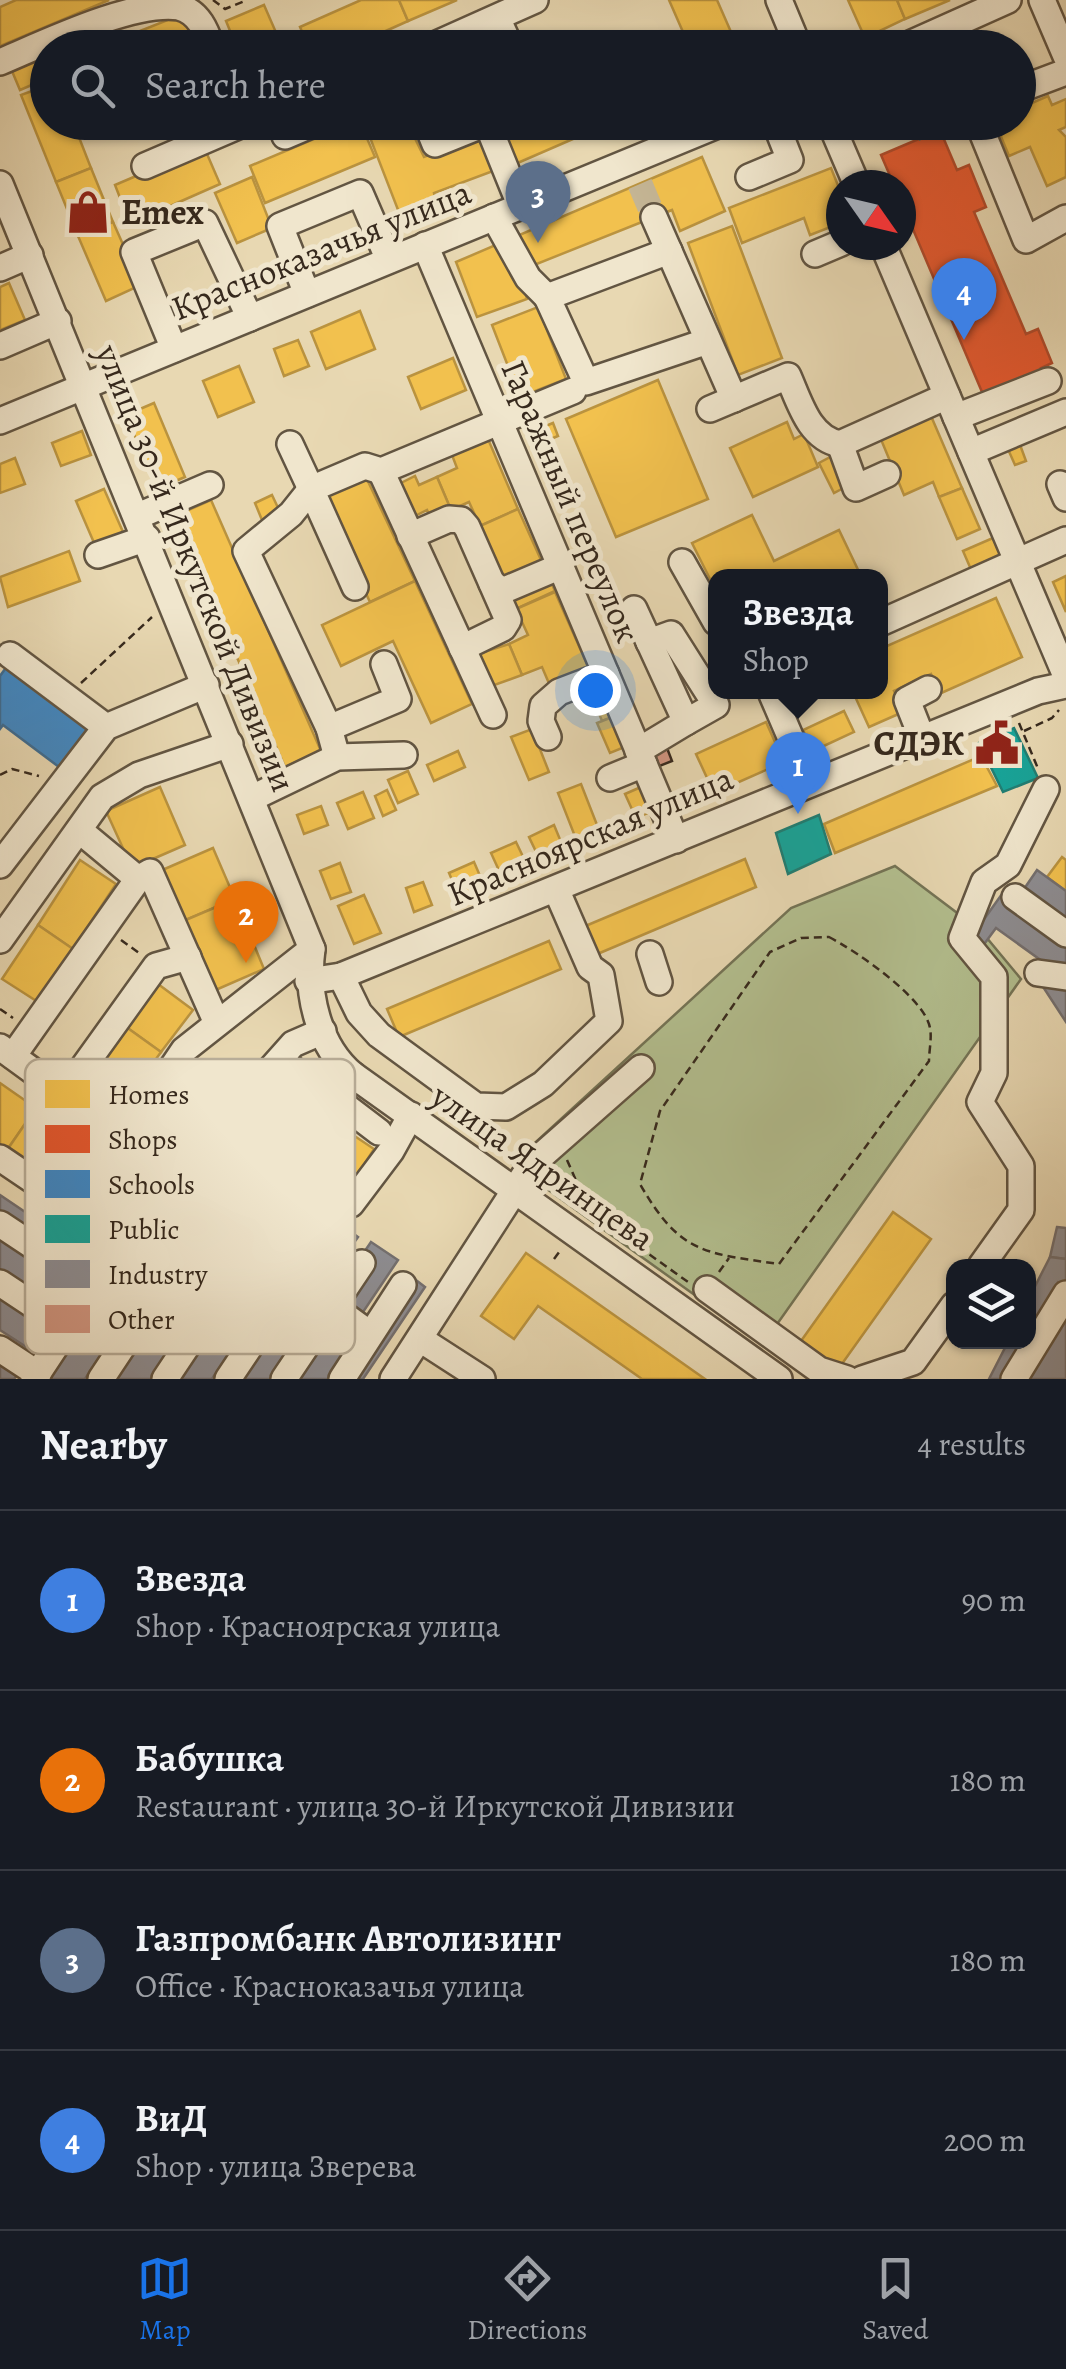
<!DOCTYPE html>
<html lang="en">
<head>
<meta charset="utf-8">
<style>
	body { margin:0; font-family:Alegreya,serif; background:#20242c; color:#f1f3f6 }
	.controls { position:absolute; right:30px; bottom:30px; display:grid; overflow:hidden; border-radius:20px; box-shadow:0 2px 8px #0004 }
	.controls button { width:90px; height:90px; display:grid; place-items:center; padding:0; border:0; border-bottom:2px solid #363941; background:#171b24; color:#f1f3f6; font:50px sans-serif }
	.compass { position:absolute; left:826px; top:170px; width:90px; height:90px; border-radius:50%; background:#171b24; box-shadow:0 2px 8px #0004; rotate:124deg }
	.you { position:absolute; left:595px; top:690px; width:35px; height:35px; margin:-25px; border:8px solid #fff; border-radius:50%; background:#1a73e8; box-shadow:0 0 0 15px #1a73e833 }
	.badge { display:grid; place-items:center; width:65px; height:65px; border-radius:50%; background:#1a73e8; color:#fff; font-size:32px; font-weight:700 }
	.pin { position:absolute; translate:-50% -82px; filter:drop-shadow(0 2px 5px #0008) }
	.pin::after { content:''; position:absolute; top:52px; width:35px; height:30px; background:inherit; clip-path:polygon(0 0,100% 0,50% 100%) }
	.popup { position:absolute; left:708px; top:569px; width:180px; height:130px; box-sizing:border-box; display:grid; place-content:center; border-radius:20px; background:#171b24; filter:drop-shadow(0 2px 8px #0005); font-size:32px; white-space:nowrap; color:#9ea1a6 }
	.popup b { font-size:38px; color:#f1f3f6 }
	.popup::after { content:''; position:absolute; left:50%; top:100%; margin-left:-20px; border:20px solid transparent; border-top-color:#171b24 }
	.list { margin:0; padding:0; list-style:none }
	h2 { display:flex; justify-content:space-between; align-items:center; height:130px; margin:0; padding:0 40px; font-size:42px }
	h2 small { font-size:32px; font-weight:400; color:#9ea1a6 }
	.list li { display:grid; grid-template-columns:65px 1fr auto; gap:30px; align-items:center; box-sizing:border-box; height:180px; padding:0 40px; border-top:2px solid #363941 }
	.list b { display:block; font-size:38px; white-space:nowrap }
	.list p { margin:0; font-size:32px; white-space:nowrap; color:#9ea1a6 }
	.list em { font-size:32px; font-style:normal; color:#9ea1a6 }
	.icon { flex:none; width:55px; height:55px; fill:none; stroke:currentColor; stroke-width:2; stroke-linecap:round; stroke-linejoin:round }
	.map { position:relative; flex:none; width:1066px; height:1379px; overflow:hidden }
	.search { position:absolute; background:#171b24; box-shadow:0 2px 8px #0004; left:30px; right:30px; top:30px; height:110px; display:flex; align-items:center; gap:25px; box-sizing:border-box; padding:0 35px; border-radius:55px; color:#9ea1a6; font-size:38px }
	.sheet { height:850px; background:#171b24 }
	nav { display:flex; justify-content:space-around; align-items:center; box-sizing:border-box; height:140px; border-top:2px solid #363941; background:#171b24; font-size:28px; color:#9ea1a6 }
	nav a { display:grid; justify-items:center; gap:5px }
	nav .on { color:#1a73e8 }
	.map>svg:first-child { display:block }
</style>
</head>
<body>
<div class="map">
<svg width="1066" height="1379" viewBox="0 0 1066 1379">
	<rect width="100%" height="100%" fill="#e8d8b2"/>
	<filter id="stains"><feTurbulence type="fractalNoise" baseFrequency=".002" numOctaves="4"/><feColorMatrix values="0 0 0 0 .2 0 0 0 0 .09 0 0 0 0 .02 0 0 0 .5 -.17"/></filter>
	<radialGradient id="worn" r=".72"><stop offset=".6" stop-color="#630" stop-opacity="0"/><stop offset="1" stop-color="#630" stop-opacity=".3"/></radialGradient>
	<polygon fill="#b3bf8f" stroke="#747456" stroke-width="2.5" points="895,866 981,931 1021,979 763,1344 512,1164 791,908"/>
	<g fill="#f2c14e" stroke="#ba933f" stroke-width="2.5">
		<polygon points="16,0 109,0 0,46 0,7"/>
		<polygon points="361,0 399,0 408,21 368,39 372,48 309,48 300,27"/>
		<polygon points="399,0 457,0 408,21"/>
		<polygon points="669,0 717,0 738,48 690,48"/>
		<polygon points="848,0 897,0 905,19 865,38"/>
		<polygon points="897,0 950,0 905,19"/>
		<polygon points="264,5 281,44 304,35 309,48 237,48 226,21"/>
		<polygon points="185,13 199,48 141,48 135,33"/>
		<polygon points="42,49 48,78 20,90 9,64"/>
		<polygon points="48,85 48,122 73,122 91,168 56,182 21,95"/>
		<polygon points="1048,96 1052,105 1066,99 1066,127 1059,130 1066,137 1066,177 1047,186 1030,147 1009,156 995,122 1018,122 1018,109"/>
		<polygon points="171,122 229,122 179,143"/>
		<polygon points="354,122 360,122 375,157 265,203 250,166"/>
		<polygon points="364,122 407,122 424,157 486,133 501,168 434,193 436,202 400,215"/>
		<polygon points="496,122 612,122 513,165"/>
		<polygon points="204,147 220,184 143,218 134,197 122,203 115,185"/>
		<polygon points="702,157 725,211 680,231 672,210 519,271 527,299 477,317 456,262"/>
		<polygon points="91,168 113,222 78,236 56,182"/>
		<polygon points="831,168 841,193 841,223 810,235 804,218 742,243 729,208"/>
		<polygon points="252,177 272,228 237,243 215,193"/>
		<polygon points="113,222 141,285 106,301 78,236"/>
		<polygon points="732,226 782,358 738,375 688,243"/>
		<polygon points="9,283 25,320 0,330 0,287"/>
		<polygon points="538,307 566,379 520,397 492,325"/>
		<polygon points="360,311 375,349 326,369 311,332"/>
		<polygon points="298,340 309,366 284,376 274,349"/>
		<polygon points="453,358 466,390 421,409 408,377"/>
		<polygon points="239,366 254,402 218,417 203,381"/>
		<polygon points="658,380 708,499 616,537 566,419"/>
		<polygon points="154,403 185,477 157,489 126,415"/>
		<polygon points="931,416 962,488 939,497 933,482 904,495 880,437"/>
		<polygon points="787,422 794,439 804,434 818,467 753,497 730,448"/>
		<polygon points="553,423 558,436 541,443 536,430"/>
		<polygon points="82,431 91,455 61,466 52,443"/>
		<polygon points="488,439 518,509 480,526 469,502 451,510 437,477 457,468 452,455"/>
		<polygon points="1019,442 1026,461 1015,465 1007,447"/>
		<polygon points="834,455 849,485 834,493 819,463"/>
		<polygon points="15,458 25,484 0,493 0,464"/>
		<polygon points="365,475 415,581 370,602 320,496"/>
		<polygon points="415,476 419,485 437,477 451,510 431,519 427,510 411,518 397,485"/>
		<polygon points="962,488 980,529 957,539 939,497"/>
		<polygon points="104,489 123,532 95,545 76,501"/>
		<polygon points="272,495 280,512 262,520 255,503"/>
		<polygon points="211,500 321,751 285,767 175,516"/>
		<polygon points="518,509 555,591 516,609 480,526"/>
		<polygon points="752,515 774,561 839,530 861,576 716,576 716,591 692,543"/>
		<polygon points="993,538 1003,561 973,574 963,551"/>
		<polygon points="69,551 80,581 8,607 0,577"/>
		<polygon points="1066,576 1066,612 1053,582"/>
		<polygon points="415,581 472,704 431,723 393,641 341,666 322,625"/>
		<polygon points="555,592 590,671 551,688 542,667 522,675 509,644 528,635 516,609"/>
		<polygon points="996,598 1022,657 939,694 931,674 894,691 903,712 869,727 853,692 880,692 880,649"/>
		<polygon points="509,644 522,675 486,688 471,656"/>
		<polygon points="608,684 620,714 602,721 590,691"/>
		<polygon points="844,711 854,732 813,751 803,730"/>
		<polygon points="620,714 632,744 610,753 597,723"/>
		<polygon points="766,722 784,762 714,793 696,754"/>
		<polygon points="532,729 549,772 529,780 511,737"/>
		<polygon points="458,751 465,767 434,781 427,765"/>
		<polygon points="981,756 997,786 835,853 824,824"/>
		<polygon points="408,771 418,794 398,803 388,780"/>
		<polygon points="581,784 599,830 576,839 558,793"/>
		<polygon points="160,787 185,845 132,868 106,811"/>
		<polygon points="641,787 652,811 636,818 625,794"/>
		<polygon points="387,790 396,810 383,816 375,796"/>
		<polygon points="363,792 374,818 348,829 337,803"/>
		<polygon points="321,806 328,825 304,834 297,815"/>
		<polygon points="554,825 564,849 540,860 529,837"/>
		<polygon points="516,842 527,865 502,877 491,853"/>
		<polygon points="213,848 235,899 181,922 160,871"/>
		<polygon points="1062,857 1066,860 1066,891 1047,877"/>
		<polygon points="745,859 756,887 595,955 583,927"/>
		<polygon points="80,860 116,884 73,949 38,925"/>
		<polygon points="474,862 484,885 459,896 449,873"/>
		<polygon points="340,863 351,892 331,899 320,871"/>
		<polygon points="423,882 432,905 414,912 406,888"/>
		<polygon points="364,895 381,933 354,944 338,906"/>
		<polygon points="235,899 264,969 211,992 181,922"/>
		<polygon points="38,925 73,949 38,1002 2,979"/>
		<polygon points="549,941 561,969 399,1037 387,1009"/>
		<polygon points="154,981 193,1010 161,1052 122,1024"/>
		<polygon points="122,1024 161,1052 126,1101 87,1072"/>
		<polygon points="0,1083 36,1108 5,1153 0,1150"/>
		<polygon points="283,1088 374,1149 351,1185 259,1124"/>
		<polygon points="36,1108 97,1150 65,1195 5,1153"/>
		<polygon points="161,1120 184,1136 173,1152 150,1137"/>
		<polygon points="184,1136 192,1141 169,1174 161,1169"/>
		<polygon points="192,1141 232,1168 209,1202 169,1174"/>
		<polygon points="893,1212 931,1239 839,1368 801,1341"/>
		<polygon points="526,1253 705,1379 642,1379 538,1306 514,1339 481,1316"/>
	</g>
	<polygon fill="#e4572e" stroke="#b04929" stroke-width="2.5" points="940,130 957,170 969,165 986,207 974,212 1026,334 1038,329 1052,363 1041,368 1044,374 985,399 901,201 901,185 894,185 881,155"/>
	<polygon fill="#3f88c5" stroke="#3c6c93" stroke-width="2.5" points="8,665 93,731 63,770 3,725 0,729 0,676"/>
	<g fill="#17a398" stroke="#207e73" stroke-width="2.5">
		<polygon points="913,122 937,122 940,130 920,139"/>
		<polygon points="1014,728 1038,778 1003,792 979,743"/>
		<polygon points="819,815 831,854 788,874 776,833"/>
	</g>
	<g fill="#8d8d92" stroke="#736f6f" stroke-width="2.5">
		<polygon points="1037,870 1066,891 1066,919 1024,889"/>
		<polygon points="1002,894 1066,940 1066,966 1060,974 996,928 982,947 970,939"/>
		<polygon points="1036,976 1066,982 1066,1022"/>
		<polygon points="145,1117 221,1169 208,1188 289,1245 317,1207 358,1237 321,1289 144,1169 157,1151 133,1134"/>
		<polygon points="124,1183 138,1193 82,1275 0,1220 0,1195 80,1249"/>
		<polygon points="158,1206 185,1225 85,1379 48,1379"/>
		<polygon points="1057,1227 1066,1228 1066,1259 1050,1257"/>
		<polygon points="0,1238 77,1288 61,1311 0,1271"/>
		<polygon points="206,1239 236,1259 159,1379 113,1379"/>
		<polygon points="371,1242 398,1260 359,1318 332,1299"/>
		<polygon points="1050,1257 1066,1259 1066,1283 1058,1282 1010,1379 989,1379 1008,1342 1028,1342 1028,1300"/>
		<polygon points="249,1269 273,1285 212,1379 177,1379"/>
		<polygon points="412,1277 425,1287 363,1379 343,1379"/>
		<polygon points="0,1297 49,1329 34,1352 0,1330"/>
		<polygon points="293,1298 319,1315 277,1379 240,1379"/>
		<polygon points="1066,1317 1066,1379 1024,1379"/>
		<polygon points="327,1326 352,1343 328,1379 291,1379"/>
		<polygon points="0,1362 18,1374 14,1379 0,1379"/>
	</g>
	<polygon fill="#d19681" stroke="#36291d" stroke-width="2.5" points="667,748 672,761 657,767 651,754"/>
	<g fill="none" stroke-linecap="round" stroke-linejoin="round">
		<polyline stroke="#c4b594" stroke-width="25" stroke-dasharray="25 12" stroke-linecap="butt" points="640,184 654,217"/>
		<g stroke="#625542" stroke-width="30">
			<g id="minor">
				<polyline points="779,0 799,48"/>
				<polyline points="1042,0 1066,56"/>
				<polyline points="497,18 511,48"/>
				<polyline points="428,48 535,0"/>
				<polyline points="901,48 1008,0"/>
				<path d="M0,62c43,-18 133,-62 179,-55 20,5 27,24 33,41"/>
				<polyline points="1018,90 1066,72"/>
				<polyline points="426,122 435,144 487,123 521,207"/>
				<polyline points="830,122 857,185"/>
				<polyline points="978,122 1026,240 1066,218"/>
				<polyline points="285,136 318,122"/>
				<polyline points="145,166 238,126 237,122"/>
				<polyline points="749,177 790,160 775,122"/>
				<path d="M0,184l312,765c-6,44 6,97 41,126l426,304"/>
				<polyline points="494,217 528,278 547,297"/>
				<polyline points="654,217 734,399"/>
				<polyline points="425,245 676,840"/>
				<polyline points="883,245 1066,676"/>
				<polyline points="669,251 547,297 586,382 708,341"/>
				<polyline points="815,254 841,243"/>
				<polyline points="0,268 30,255"/>
				<polyline points="307,294 280,226 360,193 389,260"/>
				<polyline points="0,346 58,321"/>
				<polyline points="174,349 134,252 205,223 250,318"/>
				<path d="M710,409l78,-33c12,27 21,62 52,68"/>
				<polyline points="956,417 1048,381"/>
				<polyline points="0,421 725,122"/>
				<polyline points="290,444 311,489"/>
				<polyline points="971,452 1066,412"/>
				<polyline points="381,471 493,715"/>
				<polyline points="887,474 856,488 840,444 947,396"/>
				<polyline points="1060,484 1066,498"/>
				<polyline points="311,489 291,514 246,551 329,728 337,757"/>
				<polyline points="138,516 210,485"/>
				<polyline points="410,536 449,519 461,520 467,527 508,620 503,628 462,648"/>
				<polyline points="98,555 147,538"/>
				<polyline points="682,562 716,622"/>
				<polyline points="492,583 502,591 561,566"/>
				<polyline points="355,587 311,489 365,466 381,471 573,391"/>
				<polyline points="634,609 686,722 638,751"/>
				<polyline points="880,623 1066,540"/>
				<polyline points="649,642 671,634 716,705 686,722"/>
				<polyline points="10,655 106,727"/>
				<polyline points="771,692 810,783"/>
				<polyline points="329,728 398,699 384,664"/>
				<polyline points="548,737 541,721 543,706 559,692 606,674"/>
				<polyline points="922,738 907,700 928,689"/>
				<polyline points="610,778 644,764"/>
				<polyline points="252,798 337,757 404,755"/>
				<polyline points="79,830 138,879 150,872 216,1021"/>
				<polyline points="0,865 106,727 206,685"/>
				<polyline points="1015,897 1066,934"/>
				<polyline points="0,940 102,797 139,775 230,744"/>
				<polyline points="312,949 184,1050 116,1150 370,1334"/>
				<polyline points="650,954 659,982"/>
				<polyline points="1038,973 1066,977"/>
				<polyline points="341,976 359,1013 379,1035 476,1106 506,1107 543,1084 609,1021 601,975 590,967 556,889"/>
				<polyline points="308,981 341,976 1038,691 1066,685"/>
				<polyline points="0,1047 125,1138"/>
				<polyline points="13,1056 138,879"/>
				<polyline points="291,1068 337,1100"/>
				<polyline points="353,1075 337,1100 379,1132"/>
				<polyline points="260,1081 293,1044 323,1031"/>
				<polyline points="64,1094 156,966 188,957"/>
				<polyline points="267,1142 351,1204 391,1151 411,1115"/>
				<polyline points="0,1158 77,1210"/>
				<polyline points="0,1224 95,1287"/>
				<polyline points="64,1229 116,1150"/>
				<polyline points="981,1266 1021,1210 1021,1166 980,1102 994,1073 994,977 962,938 984,882 1008,865 1046,789"/>
				<polyline points="0,1283 68,1328"/>
				<polyline points="707,1289 819,1370 847,1379"/>
				<polyline points="420,1339 482,1379"/>
				<polyline points="0,1349 38,1374"/>
				<polyline points="34,1379 162,1185"/>
				<polyline points="101,1379 207,1219"/>
				<polyline points="165,1379 251,1250"/>
				<polyline points="228,1379 293,1282"/>
				<polyline points="284,1379 362,1263"/>
				<polyline points="342,1379 403,1285"/>
				<polyline points="393,1379 531,1165 641,1068"/>
				<polyline points="862,1379 913,1362 954,1305"/>
				<polyline points="1014,1379 1066,1294"/>
			</g>
		</g>
		<g stroke="#36291d" stroke-width="2.5" stroke-dasharray="8 5" stroke-linecap="butt">
			<polyline points="213,0 225,9 247,0"/>
			<polyline points="81,683 152,617"/>
			<polyline points="1019,723 1039,771"/>
			<polyline points="1024,731 1052,718 1059,710"/>
			<polyline points="0,775 12,769 39,776"/>
			<path d="M829,937c27,14 96,61 101,91 2,10 -1,23 -1,33l-150,203c-75,-11 -99,-10 -139,-80l20,-73 110,-159 31,-14z"/>
			<polyline points="121,940 139,953"/>
			<polyline points="0,1009 13,1018"/>
			<polyline points="251,1158 253,1166 304,1202 310,1201"/>
			<polyline points="567,1160 590,1212 688,1282"/>
			<polyline points="554,1259 560,1251"/>
			<polyline points="719,1272 729,1258"/>
		</g>
		<use href="#minor" stroke="#f0e6cd" stroke-width="25"/>
	</g>
	<defs>
		<g id="shop-bare" transform="scale(3.45)"><path d="M-5-2.5h2.3a2.7 3.5 0 0 1 5.4 0H5L5.5 6h-11ZM-1.5-2.5h3a1.5 2.3 0 0 0-3 0Z" fill="#8f2418" stroke="#f0e6cd" stroke-width="2.5" paint-order="stroke"/></g>
		<g id="civic-bare" transform="scale(3.45)"><path d="M-.6-6.5H3V-4.5H.6V-3L4-1V1h2V6H-6V1h2V-1L-.6-3ZM-1.2 2.5V6h2.4V2.5Z" fill="#8f2418" stroke="#f0e6cd" stroke-width="2.5" paint-order="stroke"/></g>
	</defs>
	<g fill-rule="evenodd">
		<use href="#shop-bare" x="88" y="212"/>
		<use href="#civic-bare" x="997" y="743"/>
	</g>
	<g text-anchor="middle" stroke-width="10" stroke-linejoin="round" paint-order="stroke">
		<g font-size="35" font-weight="bold" fill="#36291d" stroke="#f0e6cd" text-anchor="start">
			<text x="121" y="224">Emex</text>
			<text x="964" y="755" text-anchor="end">СДЭК</text>
		</g>
		<g font-size="35" fill="#36291d" stroke="#f0e6cd">
			<text transform="translate(321 250) rotate(-22)" y="12">Красноказачья улица</text>
			<text transform="translate(571 501) rotate(67)" y="12">Гаражный переулок</text>
			<text transform="translate(196 568) rotate(68)" y="12">улица 30-й Иркутской Дивизии</text>
			<text transform="translate(590 836) rotate(-23)" y="12">Красноярская улица</text>
			<text transform="translate(543 1167) rotate(35)" y="12">улица Ядринцева</text>
		</g>
	</g>
	<rect x="25" y="1059" width="330" height="295" rx="15" fill="#f0e6cd" stroke="#b8ad98" stroke-width="2.5"/>
	<rect x="45" y="1080" width="45" height="28" fill="#f2c14e"/>
	<rect x="45" y="1125" width="45" height="28" fill="#e4572e"/>
	<rect x="45" y="1170" width="45" height="28" fill="#3f88c5"/>
	<rect x="45" y="1215" width="45" height="28" fill="#17a398"/>
	<rect x="45" y="1260" width="45" height="28" fill="#8d8d92"/>
	<rect x="45" y="1305" width="45" height="28" fill="#d19681"/>
	<g font-size="28" fill="#36291d">
		<text x="108" y="1104">Homes</text>
		<text x="108" y="1149">Shops</text>
		<text x="108" y="1194">Schools</text>
		<text x="108" y="1239">Public</text>
		<text x="108" y="1284">Industry</text>
		<text x="108" y="1329">Other</text>
	</g>
	<rect width="100%" height="100%" filter="url(#stains)"/>
	<rect width="100%" height="100%" fill="url(#worn)"/>
</svg>
<div class="controls">
<button><svg class="icon" aria-label="layers" viewBox="0 0 24 24"><path d="M12 4l9 5-9 5-9-5zM3 14l9 5 9-5"/></svg></button>
</div>
<svg class="compass" viewBox="-18 -18 36 36"><path d="M0-13l5 13h-10z" fill="#e53935"/><path d="M0 13l5-13h-10z" fill="#9ea1a6"/></svg>
<div class="you"></div>
<div class="pin badge" style="left:798px;top:814px;background:#3f7fe0">1</div>
<div class="popup"><b>Звезда</b>Shop</div>
<div class="pin badge" style="left:246px;top:963px;background:#e8710a">2</div>
<div class="pin badge" style="left:538px;top:243px;background:#5c6f8a">3</div>
<div class="pin badge" style="left:964px;top:340px;background:#3f7fe0">4</div>
<div class="search"><svg class="icon" aria-label="search" viewBox="0 0 24 24"><circle cx="10" cy="10" r="6"/><path d="M15 15l6 6"/></svg>Search here</div>
</div>
<section class="sheet">
<h2>Nearby<small>4 results</small></h2>
<ul class="list">
<li><span class="badge" style="background:#3f7fe0">1</span><div><b>Звезда</b><p>Shop · Красноярская улица</p></div><em>90 m</em></li>
<li><span class="badge" style="background:#e8710a">2</span><div><b>Бабушка</b><p>Restaurant · улица 30-й Иркутской Дивизии</p></div><em>180 m</em></li>
<li><span class="badge" style="background:#5c6f8a">3</span><div><b>Газпромбанк Автолизинг</b><p>Office · Красноказачья улица</p></div><em>180 m</em></li>
<li><span class="badge" style="background:#3f7fe0">4</span><div><b>ВиД</b><p>Shop · улица Зверева</p></div><em>200 m</em></li>
</ul>
</section>
<nav>
<a class="on"><svg class="icon" aria-label="map" viewBox="0 0 24 24"><path d="M3 6l6-2 6 2 6-2v14l-6 2-6-2-6 2zM9 4v14M15 6v14"/></svg>Map</a>
<a><svg class="icon" aria-label="directions" viewBox="0 0 24 24"><path d="M12 3l9 9-9 9-9-9zM9 14v-3h6M13 9l2 2-2 2"/></svg>Directions</a>
<a><svg class="icon" aria-label="saved" viewBox="0 0 24 24"><path d="M7 4h10v16l-5-4-5 4z"/></svg>Saved</a>
</nav>
</body>
</html>
